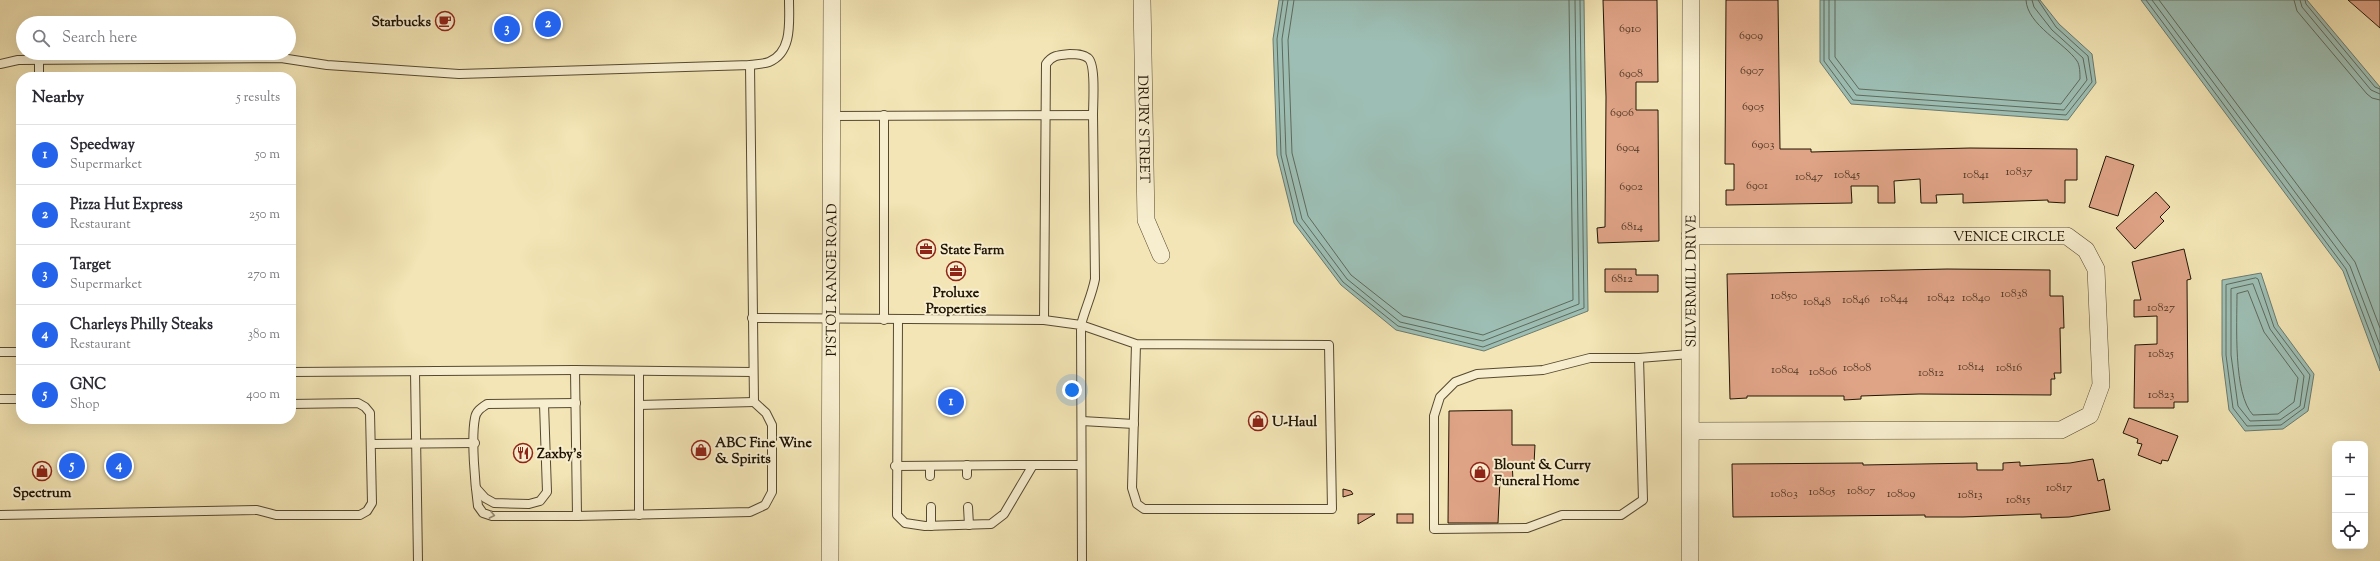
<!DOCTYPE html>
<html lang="en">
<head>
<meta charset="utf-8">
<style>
	body { margin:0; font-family:"Sorts Mill Goudy",serif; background:#f2f2f3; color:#2b2b33 }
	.controls { position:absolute; right:12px; bottom:12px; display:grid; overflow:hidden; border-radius:8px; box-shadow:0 4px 16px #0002 }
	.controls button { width:36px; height:36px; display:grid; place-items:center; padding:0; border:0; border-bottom:1px solid #e1e1e2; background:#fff; color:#2b2b33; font:20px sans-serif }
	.you { position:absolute; left:1072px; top:390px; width:14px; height:14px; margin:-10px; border:3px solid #fff; border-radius:50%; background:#1a73e8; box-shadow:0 0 0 6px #1a73e833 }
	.badge { display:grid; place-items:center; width:26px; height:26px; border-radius:50%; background:#2563eb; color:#fff; font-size:13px; font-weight:700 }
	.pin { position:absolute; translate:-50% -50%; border:2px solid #fff; box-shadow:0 1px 4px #0006 }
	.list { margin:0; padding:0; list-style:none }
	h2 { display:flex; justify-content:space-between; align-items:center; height:52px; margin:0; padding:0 16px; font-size:17px }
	h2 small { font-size:13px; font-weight:400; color:#7c7c81 }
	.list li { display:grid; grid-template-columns:26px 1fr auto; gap:12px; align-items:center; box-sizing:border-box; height:60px; padding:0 16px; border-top:1px solid #e1e1e2 }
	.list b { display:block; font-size:15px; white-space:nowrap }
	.list p { margin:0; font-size:13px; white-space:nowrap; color:#7c7c81 }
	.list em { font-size:13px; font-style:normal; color:#7c7c81 }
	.icon { flex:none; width:22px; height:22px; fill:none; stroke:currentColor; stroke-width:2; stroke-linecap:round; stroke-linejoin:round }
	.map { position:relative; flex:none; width:2380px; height:561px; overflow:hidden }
	.search { position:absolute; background:#fff; box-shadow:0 4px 16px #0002; left:16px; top:16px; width:280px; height:44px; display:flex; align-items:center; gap:10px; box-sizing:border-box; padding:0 14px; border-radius:22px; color:#7c7c81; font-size:15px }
	.panel { position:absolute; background:#fff; box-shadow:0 4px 16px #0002; left:16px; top:72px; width:280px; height:352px; border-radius:16px }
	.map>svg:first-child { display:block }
</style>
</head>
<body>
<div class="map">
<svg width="2380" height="561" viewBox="0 0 2380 561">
	<rect width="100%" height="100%" fill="#f3e5b5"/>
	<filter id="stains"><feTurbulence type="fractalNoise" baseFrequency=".005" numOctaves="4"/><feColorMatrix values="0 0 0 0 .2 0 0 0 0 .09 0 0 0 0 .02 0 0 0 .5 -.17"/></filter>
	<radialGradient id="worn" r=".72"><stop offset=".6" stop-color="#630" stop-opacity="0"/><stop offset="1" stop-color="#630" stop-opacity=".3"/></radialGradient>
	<g fill="#9dbeb4" stroke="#6b7a6e">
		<polygon points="1279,0 1584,0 1588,311 1484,351 1396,330 1341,285 1294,223 1277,155 1273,39"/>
		<polygon points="1820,0 2040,0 2059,24 2092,54 2096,83 2068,120 1851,104 1820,62"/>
		<polygon points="2141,0 2307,0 2380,87 2380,371 2343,271"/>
		<polygon points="2261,273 2278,325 2314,374 2308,411 2283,429 2245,431 2229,410 2222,355 2222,280"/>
	</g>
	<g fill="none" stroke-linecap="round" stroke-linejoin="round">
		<g stroke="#5e6a5c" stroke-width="1">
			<polyline points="1283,0 1277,39 1281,155 1297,221 1343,282 1398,326 1483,347 1584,308 1580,0"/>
			<polyline points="1288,0 1282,39 1286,154 1302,219 1347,279 1400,322 1483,341 1579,304 1575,0"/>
			<polyline points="1294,0 1288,40 1292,153 1308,216 1351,275 1403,316 1483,335 1573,300 1569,0"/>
			<polyline points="1824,0 1824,61 1853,100 2066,115 2092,82 2088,56 2056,27 2038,0"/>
			<polyline points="1829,0 1829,59 1856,95 2064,110 2087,80 2083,58 2052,30 2034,7 2032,0"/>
			<path d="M1835,0v57l24,32 202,15 19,-25c0,-5 0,-14 -3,-18 -12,-18 -50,-36 -51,-61"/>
			<polyline points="2146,0 2346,269 2380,359"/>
			<polyline points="2152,0 2350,266 2380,345"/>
			<polyline points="2159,0 2355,262 2380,328"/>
			<polyline points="2294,0 2297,11 2367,94 2372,98 2380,100"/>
			<polyline points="2300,0 2302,7 2371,90 2380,94"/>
			<polyline points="2305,0 2306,4 2375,87 2380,89"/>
			<polygon points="2256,278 2258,279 2274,327 2310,375 2304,408 2281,425 2247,426 2233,408 2226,355 2226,285"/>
			<polygon points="2253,284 2270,329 2304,376 2300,406 2280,420 2250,421 2238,406 2231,355 2231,289"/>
			<path d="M2248,291l16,41 34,46 -4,24 -16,12 -25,1c-20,-21 -16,-91 -16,-121z"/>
		</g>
	</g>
	<g fill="#dfa386" stroke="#201505">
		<polygon points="1603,0 1657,0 1658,82 1636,82 1636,110 1658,110 1659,241 1598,243 1597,228 1605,227 1606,97"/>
		<polygon points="1726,0 1778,0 1780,149 1811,149 1811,152 1970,148 2077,149 2077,180 2065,180 2065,203 2048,202 2048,200 1963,203 1963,194 1936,195 1937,203 1921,203 1920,179 1894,181 1895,203 1878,203 1878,186 1851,186 1852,203 1726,205 1726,190 1734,190 1734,164 1725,164"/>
		<polygon points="2348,0 2380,0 2380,28"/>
		<polygon points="2106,156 2134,165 2118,216 2089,207"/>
		<polygon points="2156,192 2170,207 2160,217 2164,221 2135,249 2116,228"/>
		<polygon points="2184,249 2191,279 2187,280 2188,402 2174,402 2174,408 2134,408 2135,345 2157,344 2157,316 2134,317 2134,300 2141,300 2132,262"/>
		<polygon points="1605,269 1636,269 1636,275 1658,275 1658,292 1605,292"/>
		<polygon points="1947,269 2050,270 2050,296 2063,296 2064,328 2060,328 2061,373 2054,373 2055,379 2051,379 2051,395 1919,394 1861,396 1861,399 1844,400 1844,396 1747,396 1747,398 1730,399 1727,274"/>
		<polygon points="1512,410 1512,445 1535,445 1534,464 1512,462 1513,480 1500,480 1498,523 1448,523 1449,411"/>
		<polygon points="2129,418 2178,436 2168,461 2162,460 2161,464 2138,455 2142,444 2137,443 2138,439 2123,433"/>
		<polygon points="2093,459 2098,481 2104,479 2110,510 2069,517 2041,518 2041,514 1963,517 1925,517 1925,515 1733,517 1732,464 1863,463 1863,465 1977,463 1977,470 2003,470 2003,463 2020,462 2020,466 2070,463"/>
		<polygon points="1343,489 1351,491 1353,494 1343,497"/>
		<polygon points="1358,514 1375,514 1358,524"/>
		<rect x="1397" y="514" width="16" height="9"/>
	</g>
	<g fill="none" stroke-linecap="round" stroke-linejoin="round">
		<g stroke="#554931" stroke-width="10">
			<g id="lane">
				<polyline points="39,60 39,77"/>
				<path d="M0,64l18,-4 263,-2 46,7 132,9 291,-9c6,-1 14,-1 19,-3 24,-10 20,-41 20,-62"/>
				<path d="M831,116l262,-1 2,164c-3,16 -10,30 -14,46l55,19 193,1 3,164h-188l-7,-5 -5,-16 4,-144"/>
				<polyline points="752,318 1044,320 1081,325 1082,561"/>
				<polyline points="884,320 884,115"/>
				<polyline points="898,320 897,515 905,523 925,526 991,524 1004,514 1033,465 1080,465"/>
				<path d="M1044,320l2,-256c6,-9 13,-9 24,-10 6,0 13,0 18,4 8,6 5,45 5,57"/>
				<polyline points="0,352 21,352"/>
				<polyline points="1639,358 1643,500 1621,515 1562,515 1527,528 1434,529 1434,416 1440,397 1455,382 1477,374 1543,370 1590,358 1639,358 1690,354"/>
				<polyline points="575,370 577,516 750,512 765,505 772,492 772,425 766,413 754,402 750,65"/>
				<polyline points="291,372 575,370 753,372"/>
				<polyline points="415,372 418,561"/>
				<polyline points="0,399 21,399"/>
				<path d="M576,403l-89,1c-6,4 -11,7 -12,14 -4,20 0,66 3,88l5,7 9,3h85"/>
				<polyline points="639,405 754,402"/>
				<polyline points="1082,421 1134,424"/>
				<polyline points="371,444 475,443"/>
				<polyline points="967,465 967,475"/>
				<polyline points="895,466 1033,465"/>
				<polyline points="930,466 930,476"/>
				<polyline points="476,488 485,498 494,503 529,504 540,501 547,492 544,404"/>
				<polyline points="931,507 931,526"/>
				<polyline points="968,507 969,525"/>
				<polyline points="0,515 257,510 276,515 360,515 367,511 372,503 370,413 365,407 358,403 291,404"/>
				<polyline points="639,515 639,372"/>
			</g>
		</g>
		<g stroke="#554931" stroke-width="18">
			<g id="street">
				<path id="s1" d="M1142,0l4,220 15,35"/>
				<path id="s2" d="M1690,236h377l19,14 10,19 5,116 -11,30 -29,15 -370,1"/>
				<path id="s3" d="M830,561l2,-561"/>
				<path id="s4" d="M1690,561l1,-561"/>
			</g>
		</g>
		<use href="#lane" stroke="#f7eecf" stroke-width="8"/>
		<use href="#street" stroke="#f7eecf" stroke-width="17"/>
	</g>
	<defs><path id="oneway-chevron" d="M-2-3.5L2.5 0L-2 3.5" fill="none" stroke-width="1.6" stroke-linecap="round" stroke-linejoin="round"/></defs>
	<use stroke="#968c74" href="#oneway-chevron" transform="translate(492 515) rotate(11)"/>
	<defs>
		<g id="cafe-ring" transform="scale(1)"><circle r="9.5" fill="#f7eecf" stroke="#8f2418" stroke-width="1.5"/><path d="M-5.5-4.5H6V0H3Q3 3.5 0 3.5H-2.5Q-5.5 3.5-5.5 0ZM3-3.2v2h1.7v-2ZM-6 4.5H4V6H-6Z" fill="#8f2418"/></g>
		<g id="office-ring" transform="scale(1)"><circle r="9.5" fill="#f7eecf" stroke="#8f2418" stroke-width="1.5"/><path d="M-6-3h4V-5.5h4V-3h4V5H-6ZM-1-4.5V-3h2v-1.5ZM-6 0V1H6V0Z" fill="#8f2418"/></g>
		<g id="shop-ring" transform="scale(1)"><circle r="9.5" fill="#f7eecf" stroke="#8f2418" stroke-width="1.5"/><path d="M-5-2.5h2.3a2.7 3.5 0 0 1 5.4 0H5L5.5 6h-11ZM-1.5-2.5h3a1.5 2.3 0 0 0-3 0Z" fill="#8f2418"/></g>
		<g id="restaurant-ring" transform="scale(1)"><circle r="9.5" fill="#f7eecf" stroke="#8f2418" stroke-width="1.5"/><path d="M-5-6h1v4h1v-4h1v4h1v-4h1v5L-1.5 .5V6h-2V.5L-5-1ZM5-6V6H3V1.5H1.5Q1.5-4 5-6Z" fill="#8f2418"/></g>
	</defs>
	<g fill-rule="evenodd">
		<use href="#cafe-ring" x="445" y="21"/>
		<use href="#office-ring" x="926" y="249"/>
		<use href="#office-ring" x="956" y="271"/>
		<use href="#shop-ring" x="1258" y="421"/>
		<use href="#shop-ring" x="701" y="450"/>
		<use href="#restaurant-ring" x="523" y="453"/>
		<use href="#shop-ring" x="42" y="471"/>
		<use href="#shop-ring" x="1480" y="472"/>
	</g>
	<g text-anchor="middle" stroke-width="4" stroke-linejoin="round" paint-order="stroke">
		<g font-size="12" fill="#503825">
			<text x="1630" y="32">6910</text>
			<text x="1751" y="39">6909</text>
			<text x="1752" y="74">6907</text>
			<text x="1631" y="77">6908</text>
			<text x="1753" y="110">6905</text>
			<text x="1622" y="116">6906</text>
			<text x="1763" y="148">6903</text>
			<text x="1628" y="151">6904</text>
			<text x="2019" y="175">10837</text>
			<text x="1847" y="178">10845</text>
			<text x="1976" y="178">10841</text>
			<text x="1809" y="180">10847</text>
			<text x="1757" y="189">6901</text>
			<text x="1631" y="190">6902</text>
			<text x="1632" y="230">6814</text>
			<text x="1622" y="282">6812</text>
			<text x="2014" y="297">10838</text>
			<text x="1784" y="299">10850</text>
			<text x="1941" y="301">10842</text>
			<text x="1976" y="301">10840</text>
			<text x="1894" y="302">10844</text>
			<text x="1856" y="303">10846</text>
			<text x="1817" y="305">10848</text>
			<text x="2161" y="311">10827</text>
			<text x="2161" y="357">10825</text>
			<text x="1971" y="370">10814</text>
			<text x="1857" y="371">10808</text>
			<text x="2009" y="371">10816</text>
			<text x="1785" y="373">10804</text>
			<text x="1823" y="375">10806</text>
			<text x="1931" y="376">10812</text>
			<text x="2161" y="398">10823</text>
			<text x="2059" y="491">10817</text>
			<text x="1861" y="494">10807</text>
			<text x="1822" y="495">10805</text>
			<text x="1784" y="497">10803</text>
			<text x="1901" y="497">10809</text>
			<text x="1970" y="498">10813</text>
			<text x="2018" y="503">10815</text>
		</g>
		<g font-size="14" font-weight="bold" fill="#201505" stroke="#f7eecf" text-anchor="start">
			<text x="431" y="26" text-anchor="end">Starbucks</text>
			<text x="940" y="254">State Farm</text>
			<text x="956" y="297" text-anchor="middle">Proluxe<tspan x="956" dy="16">Properties</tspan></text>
			<text x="1272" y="426">U-Haul</text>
			<text x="715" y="447">ABC Fine Wine<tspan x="715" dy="16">&amp; Spirits</tspan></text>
			<text x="537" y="458">Zaxby's</text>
			<text x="1494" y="469">Blount &amp; Curry<tspan x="1494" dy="16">Funeral Home</tspan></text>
			<text x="42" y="497" text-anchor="middle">Spectrum</text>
		</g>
		<g font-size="14" fill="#201505" stroke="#f7eecf">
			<text dy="5" stroke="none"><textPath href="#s1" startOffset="129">DRURY STREET</textPath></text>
			<text dy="5" stroke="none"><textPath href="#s2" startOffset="319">VENICE CIRCLE</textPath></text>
			<text dy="5" stroke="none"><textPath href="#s3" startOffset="281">PISTOL RANGE ROAD</textPath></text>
			<text dy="5" stroke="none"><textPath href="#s4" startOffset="280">SILVERMILL DRIVE</textPath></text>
		</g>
	</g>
	<rect width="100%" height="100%" filter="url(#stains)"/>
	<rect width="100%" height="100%" fill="url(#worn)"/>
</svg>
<div class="controls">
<button>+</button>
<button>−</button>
<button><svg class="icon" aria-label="locate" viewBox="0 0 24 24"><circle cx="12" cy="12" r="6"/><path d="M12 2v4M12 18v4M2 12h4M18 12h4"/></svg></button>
</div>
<div class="you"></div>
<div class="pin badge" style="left:951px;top:402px">1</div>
<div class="pin badge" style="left:548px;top:24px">2</div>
<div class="pin badge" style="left:507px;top:29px">3</div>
<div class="pin badge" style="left:119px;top:466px">4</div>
<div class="pin badge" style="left:72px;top:466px">5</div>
<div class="search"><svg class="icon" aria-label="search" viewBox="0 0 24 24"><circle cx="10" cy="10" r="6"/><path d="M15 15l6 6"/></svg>Search here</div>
<section class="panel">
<h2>Nearby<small>5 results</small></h2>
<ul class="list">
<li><span class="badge">1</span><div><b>Speedway</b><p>Supermarket</p></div><em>50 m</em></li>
<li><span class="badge">2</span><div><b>Pizza Hut Express</b><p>Restaurant</p></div><em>250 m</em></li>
<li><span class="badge">3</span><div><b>Target</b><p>Supermarket</p></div><em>270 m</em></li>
<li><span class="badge">4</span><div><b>Charleys Philly Steaks</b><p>Restaurant</p></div><em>380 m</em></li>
<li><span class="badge">5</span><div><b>GNC</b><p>Shop</p></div><em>400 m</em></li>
</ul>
</section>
</div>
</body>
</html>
